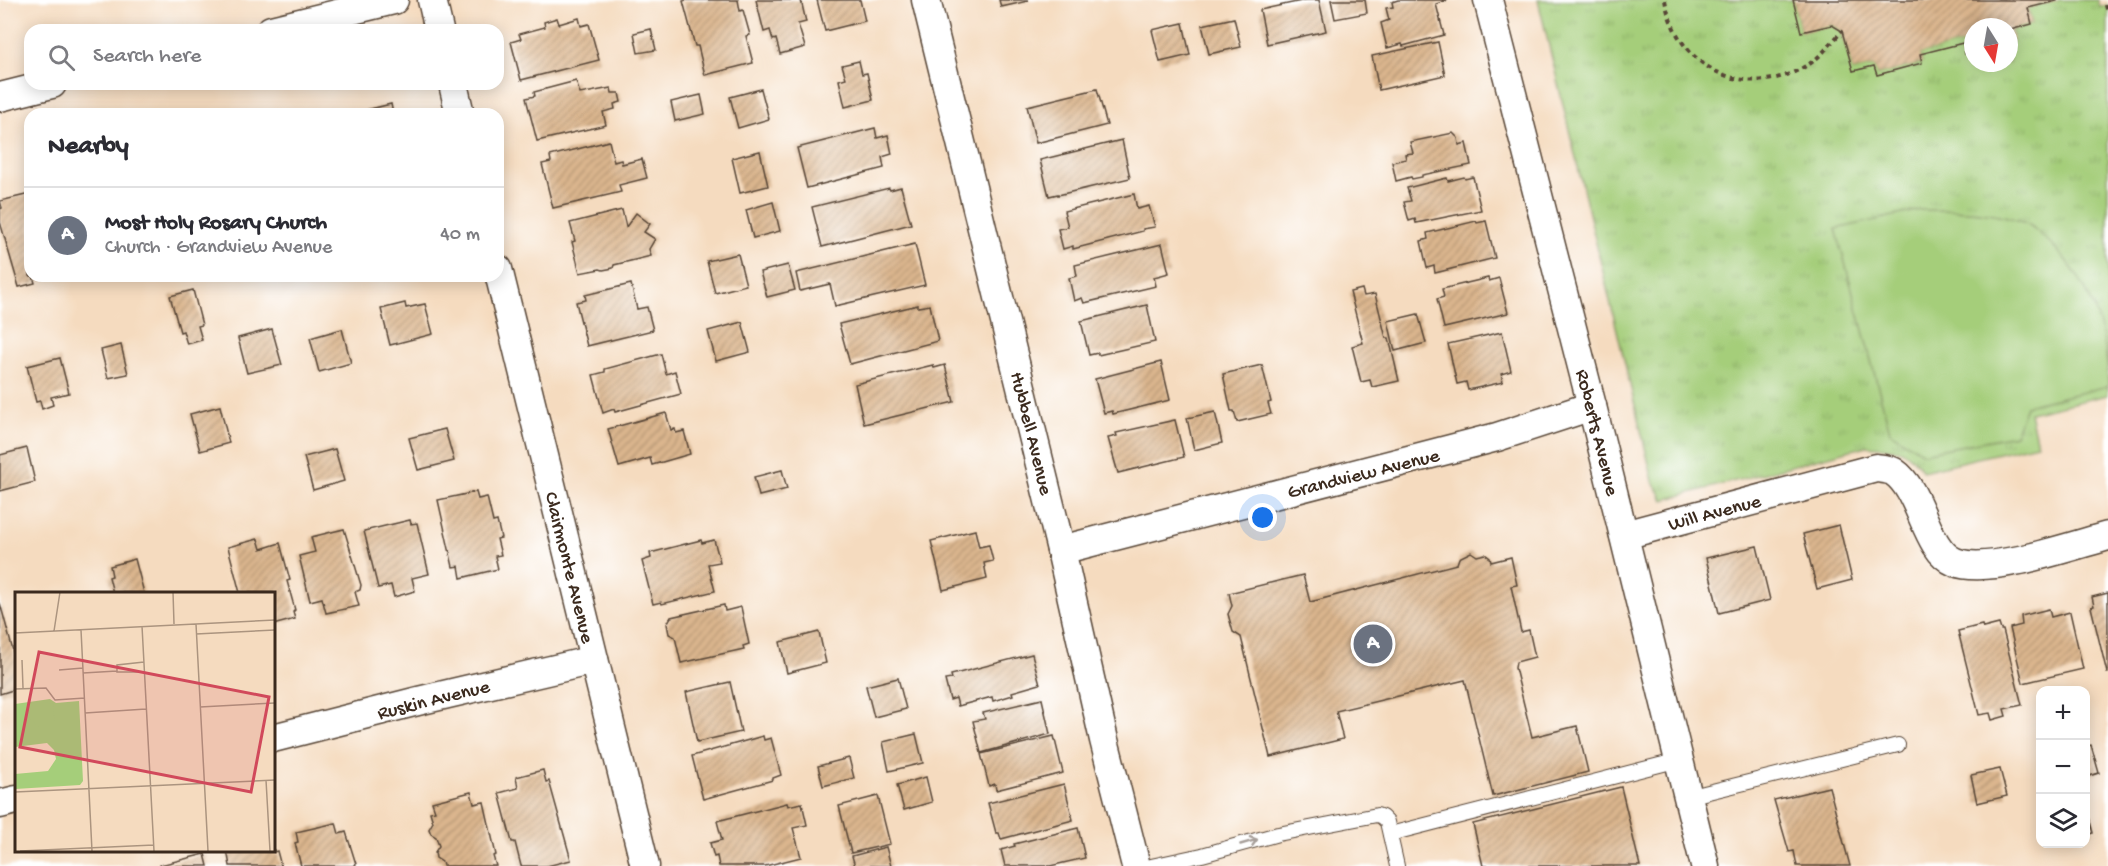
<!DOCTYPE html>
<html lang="en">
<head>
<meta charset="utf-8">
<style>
	body { margin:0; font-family:"Gochi Hand",sans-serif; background:#f2f2f3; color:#2b2b33 }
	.controls { position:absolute; right:18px; bottom:18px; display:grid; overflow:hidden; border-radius:12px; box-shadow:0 3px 15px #0003 }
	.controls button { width:54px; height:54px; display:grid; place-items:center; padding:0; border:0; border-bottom:2px solid #e1e1e2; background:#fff; color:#2b2b33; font:30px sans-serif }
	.compass { position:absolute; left:1964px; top:18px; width:54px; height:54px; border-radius:50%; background:#fff; box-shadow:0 3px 15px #0003; rotate:169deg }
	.you { position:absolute; left:1263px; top:518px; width:21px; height:21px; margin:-15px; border:4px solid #fff; border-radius:50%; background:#1a73e8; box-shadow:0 0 0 9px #1a73e833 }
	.badge { display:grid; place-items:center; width:39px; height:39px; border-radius:50%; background:#111827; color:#fff; font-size:20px; font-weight:700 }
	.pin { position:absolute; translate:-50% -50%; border:3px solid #fff; box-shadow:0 2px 6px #0006 }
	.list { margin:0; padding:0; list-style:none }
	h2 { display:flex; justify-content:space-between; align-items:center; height:78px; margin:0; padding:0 24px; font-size:26px }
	h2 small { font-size:20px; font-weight:400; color:#7c7c81 }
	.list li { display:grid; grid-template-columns:39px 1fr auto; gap:18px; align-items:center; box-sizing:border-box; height:96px; padding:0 24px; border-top:2px solid #e1e1e2 }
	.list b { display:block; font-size:22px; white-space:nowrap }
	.list p { margin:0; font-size:20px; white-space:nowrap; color:#7c7c81 }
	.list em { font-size:20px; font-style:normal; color:#7c7c81 }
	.icon { flex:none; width:33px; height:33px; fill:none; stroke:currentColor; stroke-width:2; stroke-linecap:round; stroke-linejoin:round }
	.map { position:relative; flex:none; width:2108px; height:866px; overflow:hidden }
	.search { position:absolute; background:#fff; box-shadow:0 3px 15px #0003; left:24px; top:24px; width:480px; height:66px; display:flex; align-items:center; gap:15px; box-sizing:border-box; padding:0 21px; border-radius:18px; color:#7c7c81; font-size:22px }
	.panel { position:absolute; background:#fff; box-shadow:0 3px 15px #0003; left:24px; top:108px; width:480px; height:174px; border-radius:18px }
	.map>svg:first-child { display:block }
</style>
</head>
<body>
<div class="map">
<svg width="2108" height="866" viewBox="0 0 2108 866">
	<defs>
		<pattern id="grass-tufts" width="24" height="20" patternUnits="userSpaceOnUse" patternTransform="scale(1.5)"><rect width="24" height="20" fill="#a5ce7a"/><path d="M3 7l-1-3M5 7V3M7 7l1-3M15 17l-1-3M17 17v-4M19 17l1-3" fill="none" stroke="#8fb169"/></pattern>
		<pattern id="building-hatch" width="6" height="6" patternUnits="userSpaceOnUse" patternTransform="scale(1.5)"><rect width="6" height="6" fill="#dbb68e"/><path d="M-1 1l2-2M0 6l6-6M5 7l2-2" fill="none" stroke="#b39473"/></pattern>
	</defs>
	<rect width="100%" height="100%" fill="#fff"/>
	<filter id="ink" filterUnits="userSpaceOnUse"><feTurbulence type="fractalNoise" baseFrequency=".0167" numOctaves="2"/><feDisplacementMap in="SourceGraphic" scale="12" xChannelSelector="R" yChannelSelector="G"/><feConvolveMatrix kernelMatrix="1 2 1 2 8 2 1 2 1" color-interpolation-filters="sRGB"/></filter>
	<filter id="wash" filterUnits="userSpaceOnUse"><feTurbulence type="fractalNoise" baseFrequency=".008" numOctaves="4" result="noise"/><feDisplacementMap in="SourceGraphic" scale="24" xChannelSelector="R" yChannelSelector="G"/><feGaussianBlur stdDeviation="1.35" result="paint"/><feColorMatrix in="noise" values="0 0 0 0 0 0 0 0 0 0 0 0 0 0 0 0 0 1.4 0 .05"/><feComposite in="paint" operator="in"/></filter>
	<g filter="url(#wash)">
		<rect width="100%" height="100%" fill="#f5dbbf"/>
		<path fill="url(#grass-tufts)" stroke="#707c4c" stroke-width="1.5" d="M1538,0h255l8,32 31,-7 10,6 11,40 21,-5 3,9 45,-12 -2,-9 43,-11 2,10 8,-1v11h36v-21l4,-1 -3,-11 22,-6 -4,-16 32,-8h38l2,7 8,-2v390l-78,18 7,31 -114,27c-16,-25 -29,-22 -57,-25l-202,54 -11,-19z"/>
		<path fill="#a5ce7a" stroke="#707c4c" stroke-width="1.5" d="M1920,210c37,0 73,-1 108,14 7,4 14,13 21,18 41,39 59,88 59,144l-82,20 -11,29 -92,18 -33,-21 -54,-203z"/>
		<g id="blocks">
			<g fill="url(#building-hatch)">
				<polygon points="686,0 738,0 740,11 743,10 750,35 746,36 753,63 705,75 698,46 695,46 683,1"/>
				<polygon points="756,0 801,0 806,22 798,24 805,47 780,54 776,39 773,40 770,30 764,32"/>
				<polygon points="817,0 860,0 865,21 825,31"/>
				<polygon points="999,0 1028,0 1028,1 1001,7"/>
				<polygon points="1306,0 1319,0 1326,31 1267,44 1260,10"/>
				<polygon points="1331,0 1365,0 1367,13 1335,19"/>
				<polygon points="1398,0 1448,0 1436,4 1444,35 1403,46 1402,44 1387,48 1381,23 1389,20 1386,8 1393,7 1392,2"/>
				<polygon points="1793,0 2057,0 2057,1 2028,8 2032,24 2010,30 2013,41 2009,42 2009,27 1973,27 1973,52 1965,54 1963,43 1920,54 1922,63 1877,75 1874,66 1853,71 1842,31 1832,25 1801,32"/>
				<polygon points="557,18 559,24 579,18 581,26 589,24 599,60 521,80 511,42 521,39 519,34 545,27 544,22"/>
				<polygon points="1234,18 1241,47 1209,54 1202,25"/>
				<polygon points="1183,23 1190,55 1160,62 1152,30"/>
				<polygon points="651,29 656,50 638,53 634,33"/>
				<polygon points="1438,42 1445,75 1379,90 1372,56"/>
				<polygon points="859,61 862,74 867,73 873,100 845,107 839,80 846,78 842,65"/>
				<polygon points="576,81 580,94 611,88 612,93 619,93 621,102 614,104 615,109 603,112 606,125 537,141 526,98 535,96 534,92"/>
				<polygon points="761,89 769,119 738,128 730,97"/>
				<polygon points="1097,89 1107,125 1036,143 1027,106"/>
				<polygon points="701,95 705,114 675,121 671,102"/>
				<polygon points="391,104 393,114 355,114 354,113"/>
				<polygon points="875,128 877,138 888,135 892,154 882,157 884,168 807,188 797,148"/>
				<polygon points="1453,133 1458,138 1459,145 1466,143 1471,165 1422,175 1422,177 1412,179 1411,177 1396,181 1392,162 1406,159 1405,154 1413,153 1410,142"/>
				<polygon points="1122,140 1130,178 1058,195 1058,194 1049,196 1040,160"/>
				<polygon points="609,141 614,162 621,160 622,164 642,159 647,178 619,185 621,192 553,208 542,164 551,162 550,156"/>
				<polygon points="760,151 768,186 740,193 732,158"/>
				<polygon points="1464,177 1465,179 1473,177 1481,210 1416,223 1415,219 1409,221 1404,202 1411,201 1407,188 1447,178 1448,181"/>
				<polygon points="901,187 911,224 822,247 812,207 889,188 890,190"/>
				<polygon points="30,194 30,276 33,276 35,283 19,287 0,222 0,209 2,208 0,201"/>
				<polygon points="1134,194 1137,209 1149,206 1155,227 1143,229 1143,231 1073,249 1073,246 1063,249 1058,229 1068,227 1064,211"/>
				<polygon points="773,202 780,231 753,238 746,210"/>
				<polygon points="622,210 626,227 636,213 650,224 644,232 655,239 649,249 651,256 614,265 613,268 603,270 600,269 580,273 572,242 575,241 570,223"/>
				<polygon points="1476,221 1477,223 1486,221 1495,258 1435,273 1434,266 1427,268 1421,241 1428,239 1427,233"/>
				<polygon points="915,244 925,285 835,306 830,284 800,291 796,273"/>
				<polygon points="1162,244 1169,273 1154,277 1156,286 1084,303 1082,298 1074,301 1069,278 1077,276 1075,265"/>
				<polygon points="738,254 746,285 715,293 707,261"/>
				<polygon points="788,265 795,290 767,297 760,272"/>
				<polygon points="1488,278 1489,281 1499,278 1508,313 1444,328 1437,299 1444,297 1442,289"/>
				<polygon points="631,284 637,309 647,307 653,330 587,346 576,302 586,300 585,295"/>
				<polygon points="1362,289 1364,296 1375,294 1386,338 1389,338 1399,381 1372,387 1370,380 1361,382 1352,346 1363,343 1350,292"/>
				<polygon points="193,290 202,325 198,326 202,340 187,344 183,331 180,332 170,296"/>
				<polygon points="405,303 406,308 425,304 433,334 390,345 381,309"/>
				<polygon points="918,305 918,307 930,305 938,341 850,364 839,324"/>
				<polygon points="1147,305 1155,342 1098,355 1098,353 1089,355 1081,321"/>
				<polygon points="1418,314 1426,343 1395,351 1388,321"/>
				<polygon points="742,322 750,352 716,361 708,331"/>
				<polygon points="272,329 282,365 247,373 238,338"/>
				<polygon points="342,329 351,363 319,372 310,338"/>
				<polygon points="1502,332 1511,371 1501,374 1503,382 1468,390 1466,382 1457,384 1448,344"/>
				<polygon points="121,345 128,374 108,378 101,350"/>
				<polygon points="661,354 666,374 675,371 681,394 615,412 614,409 603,413 593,375 605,372 605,369"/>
				<polygon points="60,358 69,393 51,397 53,405 42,409 40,401 36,402 27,366"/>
				<polygon points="1161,362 1170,400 1113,414 1112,411 1104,413 1095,379"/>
				<polygon points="933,365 934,368 945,365 954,402 864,424 855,384"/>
				<polygon points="1262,365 1271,402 1268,403 1271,414 1237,422 1234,411 1231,411 1223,374"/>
				<polygon points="220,406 229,443 200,451 190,414"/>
				<polygon points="1215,412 1222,443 1194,450 1187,418"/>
				<polygon points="666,413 671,430 675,429 676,433 684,431 690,454 652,465 650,458 619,467 608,429"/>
				<polygon points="1175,420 1184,457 1118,473 1108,438 1117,436 1116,433"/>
				<polygon points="445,429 454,461 418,470 409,438"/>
				<polygon points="27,448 35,482 0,491 0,455"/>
				<polygon points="335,449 344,481 313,490 304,457"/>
				<polygon points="782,470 787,489 759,496 754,477"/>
				<polygon points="476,492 478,499 487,497 493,522 497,521 501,538 497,539 501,555 495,556 498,569 461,578 459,566 453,567 438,500"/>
				<polygon points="410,520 411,524 417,523 429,574 412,578 415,591 394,597 391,585 378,588 364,531"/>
				<polygon points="1839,525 1852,580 1817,589 1803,534"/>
				<polygon points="344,529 361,585 360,590 355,592 359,606 326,613 322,598 310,601 299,556 315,552 311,537"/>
				<polygon points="975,530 979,547 989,545 993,561 984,563 987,579 943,590 931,541"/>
				<polygon points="258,539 261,549 280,543 290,580 287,581 295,610 293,612 295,619 273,625 273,593 240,593 228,547"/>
				<polygon points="701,540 702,543 714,540 720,562 708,564 715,591 662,604 661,602 653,604 642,561 651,558 650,553"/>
				<polygon points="1757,546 1770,600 1719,613 1706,558"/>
				<polygon points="1471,552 1477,556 1485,554 1490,558 1491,562 1511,557 1517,585 1511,586 1521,632 1529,630 1535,657 1516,662 1515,668 1532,737 1577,726 1588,772 1493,796 1465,680 1336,711 1343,739 1270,757 1241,637 1233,632 1228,614 1232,606 1229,593 1303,575 1310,602 1457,564 1459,558"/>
				<polygon points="135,559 144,593 113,593 109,577 112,576 110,566"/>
				<polygon points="2108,593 2108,673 2107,673 2091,607 2094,606 2092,597"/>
				<polygon points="0,603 16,662 16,689 0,694"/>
				<polygon points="724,605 725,611 741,607 749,644 743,646 744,649 681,663 675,637 669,634 667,624 671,617"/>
				<polygon points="2049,609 2051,617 2070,612 2083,669 2023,683 2010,628 2022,625 2021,616"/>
				<polygon points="1999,624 2001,630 2003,630 2022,705 2004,709 2006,716 1992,720 1990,713 1979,715 1958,631 1982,625 1983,628"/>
				<polygon points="819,632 826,663 787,673 780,642"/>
				<polygon points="1032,654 1040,684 1012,692 1013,695 993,701 992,697 958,706 956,698 950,700 945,680 952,679 951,675"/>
				<polygon points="898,678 906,709 874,717 866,686"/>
				<polygon points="730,682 741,732 697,742 686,692"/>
				<polygon points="1042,699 1050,734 981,753 973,721 985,719 983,713"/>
				<polygon points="916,734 923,763 889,771 883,742"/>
				<polygon points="763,736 764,740 771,738 781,775 773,778 773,780 703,799 692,756"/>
				<polygon points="1054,736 1063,773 996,790 995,784 989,786 981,754"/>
				<polygon points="2091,745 2099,773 2086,777 2086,746"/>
				<polygon points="849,758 854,778 823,786 818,766"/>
				<polygon points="2000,769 2007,796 1977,803 1971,775"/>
				<polygon points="543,770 546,782 549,781 571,860 547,866 521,866 515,842 512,842 499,793 518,788 516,777"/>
				<polygon points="926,777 932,802 904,810 897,785"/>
				<polygon points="1064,784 1073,820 1001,839 999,833 996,833 988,803"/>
				<polygon points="1621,787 1640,866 1483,866 1473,824"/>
				<polygon points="1829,787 1850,866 1797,866 1794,851 1789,852 1774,800"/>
				<polygon points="471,792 474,804 484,802 496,855 493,856 496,866 443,866 442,862 436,858 435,852 439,846 436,837 431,834 429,829 433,822 430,812 435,811 432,802"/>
				<polygon points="878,796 890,844 851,853 839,806"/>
				<polygon points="787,803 788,806 802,803 807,825 793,828 801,857 765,866 719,866 717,856 714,857 710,843 722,840 717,821"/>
				<polygon points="2086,805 2093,833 2086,835"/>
				<polygon points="336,823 339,834 346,832 356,864 354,866 301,866 295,843 298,842 296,832"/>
				<polygon points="1078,828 1085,858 1050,866 1005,866 1001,850 1015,846 1014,844"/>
				<polygon points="886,847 891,866 855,866 852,856"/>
				<polygon points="227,850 274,850 274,852 277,851 281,866 230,866"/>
				<polygon points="205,854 208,866 160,866 160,865"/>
			</g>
		</g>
	</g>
	<g filter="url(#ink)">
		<use href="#blocks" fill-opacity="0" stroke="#574536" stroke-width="1.5"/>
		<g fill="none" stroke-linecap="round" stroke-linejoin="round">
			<g stroke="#574536" stroke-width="16">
				<g id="service">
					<polyline points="1688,797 1898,745"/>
					<polyline points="1390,834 1679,760"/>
					<polyline points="1151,866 1202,855 1278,834 1377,815 1382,817 1387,822 1397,866"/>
				</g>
			</g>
			<g stroke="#574536" stroke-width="31">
				<g id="minor">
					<polyline points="432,0 439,30"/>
					<polyline points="926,0 1061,550 1104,740 1136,866"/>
					<polyline points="1488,0 1592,406 1705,866"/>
					<polyline points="271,30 394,0"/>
					<polyline points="453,84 460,114"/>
					<polyline points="0,97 52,84"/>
					<polyline points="498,269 645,866"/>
					<path d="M1624,535l252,-67c6,1 14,1 18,4 28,19 31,78 61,90 34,13 116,-16 153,-26"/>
					<polyline points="1061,550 1497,437 1592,406"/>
					<polyline points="273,738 418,701 594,660"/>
					<polyline points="0,804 16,800"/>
				</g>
			</g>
			<g stroke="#574536" stroke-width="4" stroke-dasharray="4.5 4.5" stroke-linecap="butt">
				<path d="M1665,0c12,68 80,102 141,66 14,-8 25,-23 36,-35"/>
				<polyline points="2106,5 2108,13"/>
			</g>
			<use href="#service" stroke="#fff" stroke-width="14"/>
			<use href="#minor" stroke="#fff" stroke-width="28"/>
		</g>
		<defs><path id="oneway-shaft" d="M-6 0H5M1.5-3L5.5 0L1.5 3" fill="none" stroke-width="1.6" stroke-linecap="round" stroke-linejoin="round" transform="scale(1.5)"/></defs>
		<use stroke="#a79f9a" href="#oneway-shaft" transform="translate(1249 842) rotate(-16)"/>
	</g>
	<g text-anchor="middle" stroke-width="5" stroke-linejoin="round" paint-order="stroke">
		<g font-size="20" fill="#3b2a1e" stroke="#fff">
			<text transform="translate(1599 432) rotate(76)" y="7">Roberts Avenue</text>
			<text transform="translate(1033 433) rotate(76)" y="7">Hubbell Avenue</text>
			<text transform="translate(1363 472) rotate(-14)" y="7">Grandview Avenue</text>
			<text transform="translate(1714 511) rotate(-15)" y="7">Will Avenue</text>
			<text transform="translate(571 567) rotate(76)" y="7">Clairmonte Avenue</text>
			<text transform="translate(433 698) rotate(-14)" y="7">Ruskin Avenue</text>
		</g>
	</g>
	<g transform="translate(15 592)">
		<rect width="260" height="260" fill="#f5dbbf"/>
		<path d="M35,107l6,4 23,-2 4,80 -3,4 -65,4v-15l33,-3 8,-12 -2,-9 -7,-7 -32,4v-43z" fill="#a5ce7a"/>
		<path d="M25,109l13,3 2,23h-16l-9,-8 -2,-14z" fill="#a5ce7a"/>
		<path fill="none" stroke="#ab947f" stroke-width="1.5" d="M158,0l1,32M181,32l12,227M127,34l12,225M66,38l11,221M39,39l6,-39M0,41l260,-13M181,42l79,-4M7,68l1,28M129,70l-27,3v7h28M44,78l24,-2M68,81l34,-2M0,97l31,-1 9,12 30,-2M185,115l75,-4M70,121l61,-4M251,188l4,71M0,200l260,-12M5,259l134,-6"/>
		<path fill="#d1495b" fill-opacity="0.15" stroke="#d1495b" stroke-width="3" d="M24,60l230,45 -18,95 -231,-45z"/>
		<rect width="260" height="260" fill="none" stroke="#3b2a1e" stroke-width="3"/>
	</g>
</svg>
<div class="controls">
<button>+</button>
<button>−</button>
<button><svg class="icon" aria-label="layers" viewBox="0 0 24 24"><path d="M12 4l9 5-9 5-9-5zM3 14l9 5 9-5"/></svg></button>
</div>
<svg class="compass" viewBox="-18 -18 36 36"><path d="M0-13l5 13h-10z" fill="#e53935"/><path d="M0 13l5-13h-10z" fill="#7c7c81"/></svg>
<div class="you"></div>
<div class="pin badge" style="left:1373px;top:644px;background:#6b7280">A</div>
<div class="search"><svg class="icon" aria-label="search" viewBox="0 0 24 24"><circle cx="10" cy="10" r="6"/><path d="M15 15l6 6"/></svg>Search here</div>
<section class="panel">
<h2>Nearby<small></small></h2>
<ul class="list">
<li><span class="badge" style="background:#6b7280">A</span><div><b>Most Holy Rosary Church</b><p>Church · Grandview Avenue</p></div><em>40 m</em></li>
</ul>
</section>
</div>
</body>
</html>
